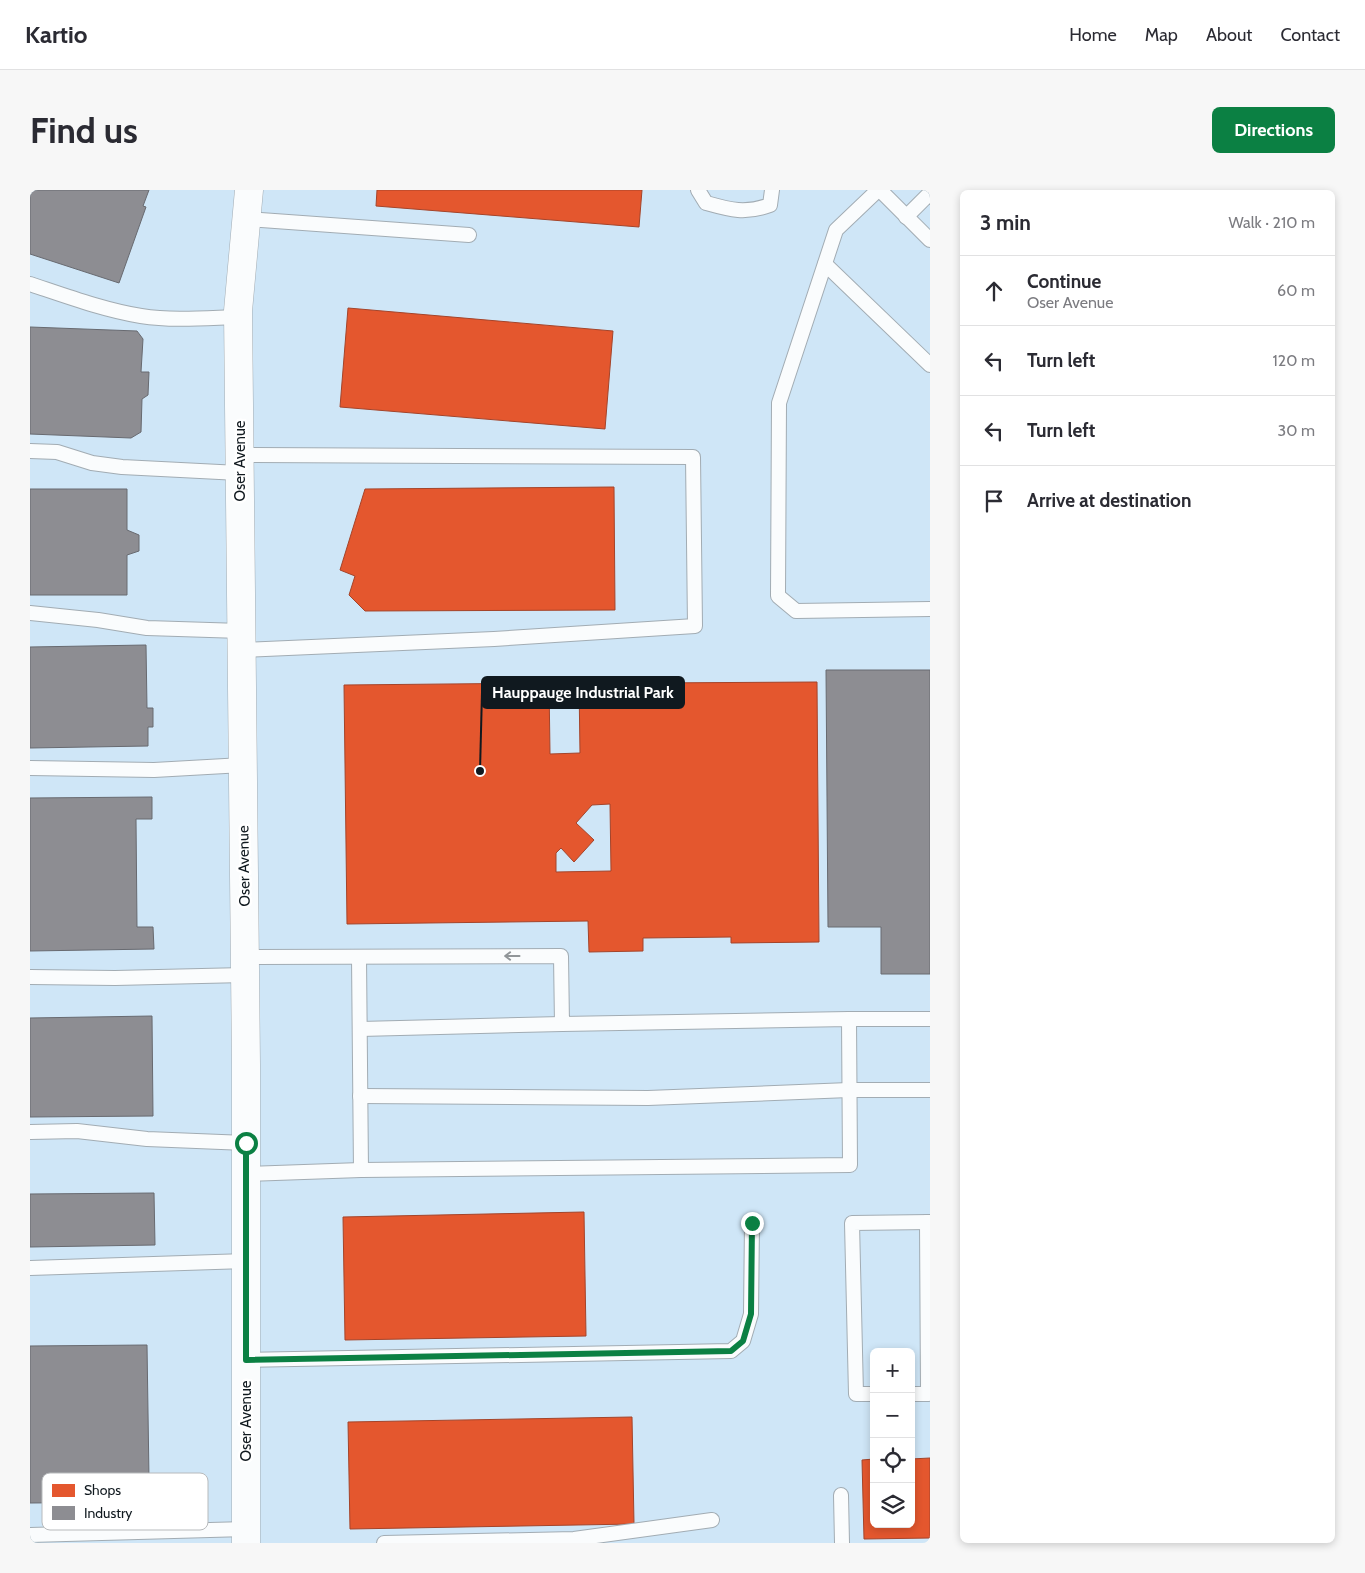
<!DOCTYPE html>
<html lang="en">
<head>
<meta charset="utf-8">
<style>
	body { margin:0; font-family:Cabin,sans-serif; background:#f7f7f7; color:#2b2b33 }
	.controls { position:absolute; right:15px; bottom:15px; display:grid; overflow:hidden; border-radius:8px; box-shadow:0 2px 8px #0003 }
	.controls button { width:45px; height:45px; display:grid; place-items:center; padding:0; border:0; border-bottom:1px solid #e1e1e2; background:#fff; color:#2b2b33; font:25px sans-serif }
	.stop { position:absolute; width:15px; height:15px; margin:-11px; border:4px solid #0b8043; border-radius:50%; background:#fff }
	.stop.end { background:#0b8043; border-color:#fff; box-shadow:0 1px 5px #0008 }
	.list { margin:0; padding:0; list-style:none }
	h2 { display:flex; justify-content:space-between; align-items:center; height:65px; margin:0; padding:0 20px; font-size:21px }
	h2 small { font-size:16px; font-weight:400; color:#7c7c81 }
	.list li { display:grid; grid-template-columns:32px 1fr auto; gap:15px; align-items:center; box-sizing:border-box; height:70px; padding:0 20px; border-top:1px solid #e1e1e2 }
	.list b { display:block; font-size:19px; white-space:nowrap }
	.list p { margin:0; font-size:16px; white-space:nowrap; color:#7c7c81 }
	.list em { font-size:16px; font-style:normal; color:#7c7c81 }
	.icon { flex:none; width:28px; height:28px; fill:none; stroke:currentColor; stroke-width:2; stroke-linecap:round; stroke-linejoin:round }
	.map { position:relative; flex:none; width:900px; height:1353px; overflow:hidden; border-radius:8px }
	header { display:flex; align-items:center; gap:30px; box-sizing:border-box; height:70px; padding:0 25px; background:#fff; border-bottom:1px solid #e1e1e2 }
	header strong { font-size:24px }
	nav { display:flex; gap:28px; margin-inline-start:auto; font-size:18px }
	.intro { display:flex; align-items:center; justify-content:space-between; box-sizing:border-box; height:120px; padding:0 30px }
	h1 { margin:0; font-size:35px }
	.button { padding:12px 22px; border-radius:8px; background:#0b8043; color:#fff; font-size:18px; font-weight:700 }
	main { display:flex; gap:30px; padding:0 30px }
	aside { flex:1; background:#fff; border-radius:8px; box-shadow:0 2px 8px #0003 }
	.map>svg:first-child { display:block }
</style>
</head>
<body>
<header>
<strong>Kartio</strong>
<nav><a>Home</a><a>Map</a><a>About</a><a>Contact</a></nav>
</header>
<div class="intro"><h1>Find us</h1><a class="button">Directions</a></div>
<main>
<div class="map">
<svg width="900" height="1353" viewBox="0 0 900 1353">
	<rect width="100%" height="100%" fill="#dce9f2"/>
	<path fill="#cfe6f7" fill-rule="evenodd" d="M0,0h900v1353h-900zM844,1162h37v172h-37z"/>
	<g fill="#e4572e" stroke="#a4442a" fill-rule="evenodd">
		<polygon points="347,0 612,0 609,37 346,16"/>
		<polygon points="318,118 583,141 575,239 310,217"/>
		<polygon points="584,297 585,420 335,421 319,405 325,386 310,380 335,299"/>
		<path d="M787,492l2,260 -88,1v-6l-88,1v13l-54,1 -1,-31 -241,3 -3,-239 205,-2 1,71 30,-1 -1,-70h32v16l38,-1v-15zM580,614l1,67 -55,1v-19l5,-5 13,14 20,-22 -18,-17 16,-18z"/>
		<polygon points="554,1022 556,1146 315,1150 313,1027"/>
		<polygon points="602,1227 604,1334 320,1339 318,1232"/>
		<polygon points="900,1268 900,1348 834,1349 832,1270 844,1269 844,1334 881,1334 881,1269"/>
	</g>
	<g fill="#8d8d92" stroke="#686a70">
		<polygon points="0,0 119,0 113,16 116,17 89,93 0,64"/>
		<polygon points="0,137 107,141 113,149 111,182 119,182 118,205 112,209 111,242 101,248 0,244"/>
		<polygon points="0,299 97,299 97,340 109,345 109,361 97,365 97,405 0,405"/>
		<polygon points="116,455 117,518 123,518 123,537 118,537 118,556 0,558 0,457"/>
		<polygon points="796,480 900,480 900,784 851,784 851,737 798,737"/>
		<polygon points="122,607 122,629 106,629 107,737 123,737 124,759 0,761 0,608"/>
		<polygon points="122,826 123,926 0,927 0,828"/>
		<polygon points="124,1003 125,1055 0,1057 0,1004"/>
		<polygon points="117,1155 119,1289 109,1298 108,1312 0,1313 0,1156"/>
	</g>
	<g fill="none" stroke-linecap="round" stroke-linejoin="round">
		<g stroke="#a2acb3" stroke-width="16">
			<g id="service">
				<path d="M668,0l8,13c25,7 39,11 64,2l2,-15"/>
				<polyline points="848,0 806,40 749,213 748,406 766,421 900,419"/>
				<polyline points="850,0 900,50"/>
				<polyline points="876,27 900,3"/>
				<polyline points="217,29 439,45"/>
				<polyline points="795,74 900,175"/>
				<path d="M0,94c36,12 74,26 111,32 32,5 65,2 97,1"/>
				<polyline points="0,261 27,262 62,273 92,277 209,283"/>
				<polyline points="210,265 663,267 665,436 464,449 212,460"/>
				<polyline points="0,423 68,430 117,438 211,441"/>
				<polyline points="0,578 124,580 213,575"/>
				<polyline points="215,767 531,766 532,834 819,829 820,975 331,980 216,984"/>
				<polyline points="329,767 331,980"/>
				<polyline points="0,787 85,788 215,785"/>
				<polyline points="819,829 900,829"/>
				<polyline points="330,839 532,834"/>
				<polyline points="330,906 618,908 819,900 900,900"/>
				<polyline points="0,942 47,941 117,949 216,953"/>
				<polyline points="0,1078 216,1071"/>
				<polyline points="216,1170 701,1161 713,1151 721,1124 722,1033"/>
				<polyline points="844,1204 826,1204 822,1033 900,1032"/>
				<polyline points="881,1204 898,1204 897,1032"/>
				<polyline points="811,1305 812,1353"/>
				<polyline points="0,1345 216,1339"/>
				<polyline points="354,1353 544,1349 682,1330"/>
			</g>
		</g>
		<g stroke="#a2acb3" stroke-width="29">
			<polyline id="tertiary" points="216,1353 216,874 208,121 219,0"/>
		</g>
		<use href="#service" stroke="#fafcfd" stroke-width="14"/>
		<use href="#tertiary" stroke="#fafcfd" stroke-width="28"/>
	</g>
	<defs><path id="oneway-shaft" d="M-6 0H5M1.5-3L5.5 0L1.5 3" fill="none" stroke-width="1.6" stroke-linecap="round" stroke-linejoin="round" transform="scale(1.25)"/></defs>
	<use stroke="#919699" href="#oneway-shaft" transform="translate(482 766) rotate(180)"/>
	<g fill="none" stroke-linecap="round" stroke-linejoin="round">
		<polyline stroke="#0b8043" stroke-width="6" points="216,953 216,1170 701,1161 713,1151 721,1124 722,1033"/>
	</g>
	<g text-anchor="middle" stroke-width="5" stroke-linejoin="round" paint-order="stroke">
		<g font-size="15" fill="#10191f" stroke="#fff">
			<text transform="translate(210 271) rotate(-90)" y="5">Oser Avenue</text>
			<text transform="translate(214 676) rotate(-91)" y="5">Oser Avenue</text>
			<text transform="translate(216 1231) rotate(-90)" y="5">Oser Avenue</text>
		</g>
	</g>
	<rect x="12" y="1283" width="166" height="57" rx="8" fill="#fff" stroke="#b7babc" stroke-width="1"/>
	<rect x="22" y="1294" width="23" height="13" fill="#e4572e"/>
	<rect x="22" y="1316" width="23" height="14" fill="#8d8d92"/>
	<g font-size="14" fill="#10191f">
		<text x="54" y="1305">Shops</text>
		<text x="54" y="1328">Industry</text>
	</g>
	<path fill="none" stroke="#10191f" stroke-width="2" d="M450 581L452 502"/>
	<circle fill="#10191f" stroke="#fff" stroke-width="2" cx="450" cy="581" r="5"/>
	<rect fill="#10191f" stroke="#10191f" stroke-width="2" x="452" y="487" width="202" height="31" rx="5"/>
	<g font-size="16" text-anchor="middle" font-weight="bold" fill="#fff">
		<text x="553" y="508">Hauppauge Industrial Park</text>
	</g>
</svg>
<div class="controls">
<button>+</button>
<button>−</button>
<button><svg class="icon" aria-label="locate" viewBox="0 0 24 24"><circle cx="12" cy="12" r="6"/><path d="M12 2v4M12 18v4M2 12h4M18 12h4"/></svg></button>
<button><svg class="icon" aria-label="layers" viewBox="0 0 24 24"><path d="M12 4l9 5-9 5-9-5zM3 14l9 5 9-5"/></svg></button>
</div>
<div class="stop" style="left:216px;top:953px"></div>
<div class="stop end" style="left:722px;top:1033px"></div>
</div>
<aside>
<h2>3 min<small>Walk · 210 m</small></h2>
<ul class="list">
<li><svg class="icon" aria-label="ahead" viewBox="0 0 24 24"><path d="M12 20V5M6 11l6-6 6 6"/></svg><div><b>Continue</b><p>Oser Avenue</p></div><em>60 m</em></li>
<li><svg class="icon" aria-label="left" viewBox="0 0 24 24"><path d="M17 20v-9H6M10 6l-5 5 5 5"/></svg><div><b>Turn left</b></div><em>120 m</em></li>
<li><svg class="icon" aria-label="left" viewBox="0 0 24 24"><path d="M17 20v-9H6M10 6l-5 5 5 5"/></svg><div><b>Turn left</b></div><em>30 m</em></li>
<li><svg class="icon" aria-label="arrive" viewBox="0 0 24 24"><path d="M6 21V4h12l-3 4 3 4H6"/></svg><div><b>Arrive at destination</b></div></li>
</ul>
</aside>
</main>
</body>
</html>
